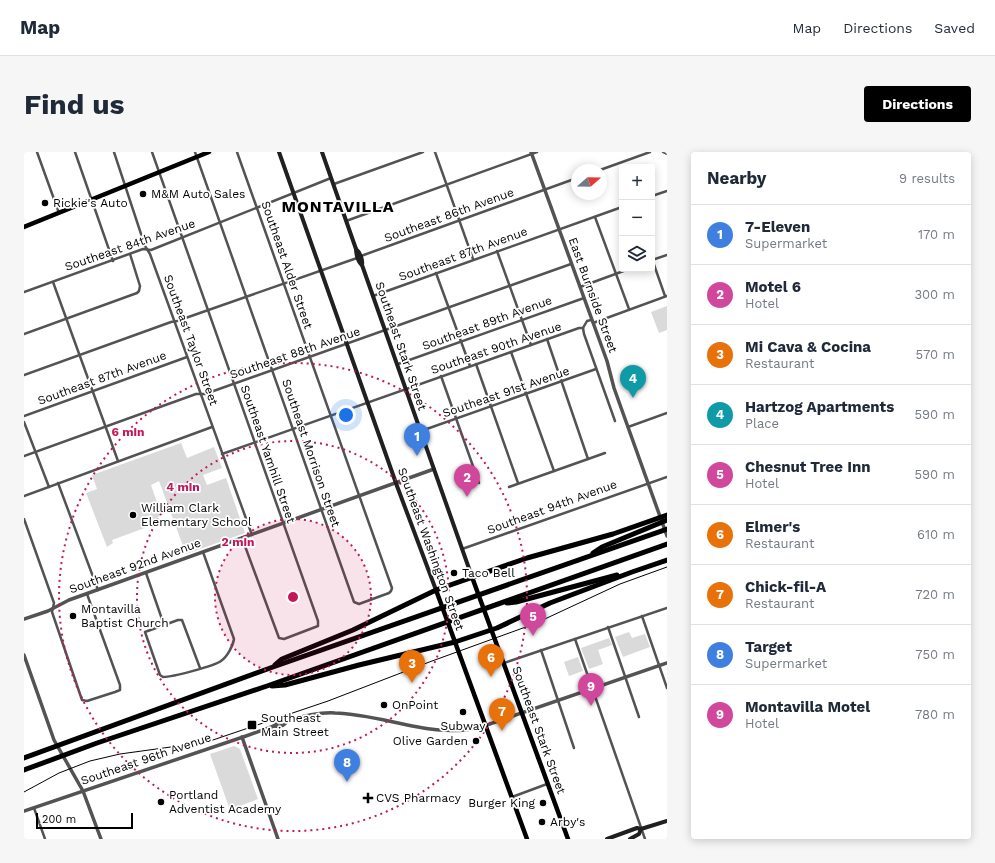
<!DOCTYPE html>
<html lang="en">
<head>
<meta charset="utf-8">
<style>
	body { margin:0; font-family:"Work Sans",sans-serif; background:#f6f6f7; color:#1f2937 }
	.controls { position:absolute; right:12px; top:12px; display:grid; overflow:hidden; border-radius:4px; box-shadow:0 2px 10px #0003 }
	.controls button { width:36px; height:36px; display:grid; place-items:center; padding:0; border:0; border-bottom:1px solid #e0e1e3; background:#fff; color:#1f2937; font:20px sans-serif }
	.compass { position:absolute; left:547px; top:12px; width:36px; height:36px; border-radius:50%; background:#fff; box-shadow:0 2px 10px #0003; rotate:70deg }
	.scale { position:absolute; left:12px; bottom:10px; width:97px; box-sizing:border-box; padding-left:4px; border:2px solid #000; border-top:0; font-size:11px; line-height:14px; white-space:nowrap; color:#000; -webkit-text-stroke:3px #fff; paint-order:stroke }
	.you { position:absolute; left:322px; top:263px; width:14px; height:14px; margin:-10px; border:3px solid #fff; border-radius:50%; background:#1a73e8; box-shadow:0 0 0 6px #1a73e833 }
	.badge { display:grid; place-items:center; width:26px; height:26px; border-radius:50%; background:#000; color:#fff; font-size:13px; font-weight:700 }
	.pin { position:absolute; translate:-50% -33px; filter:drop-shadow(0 1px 2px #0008) }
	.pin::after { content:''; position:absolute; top:21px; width:14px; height:12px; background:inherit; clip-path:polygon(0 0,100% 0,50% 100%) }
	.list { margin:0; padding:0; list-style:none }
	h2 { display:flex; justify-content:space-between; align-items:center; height:52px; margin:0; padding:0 16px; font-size:17px }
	h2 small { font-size:13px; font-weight:400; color:#747a83 }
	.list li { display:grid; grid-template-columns:26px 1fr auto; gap:12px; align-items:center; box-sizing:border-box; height:60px; padding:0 16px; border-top:1px solid #e0e1e3 }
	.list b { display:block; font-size:15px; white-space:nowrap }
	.list p { margin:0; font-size:13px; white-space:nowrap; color:#747a83 }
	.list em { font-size:13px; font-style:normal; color:#747a83 }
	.icon { flex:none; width:22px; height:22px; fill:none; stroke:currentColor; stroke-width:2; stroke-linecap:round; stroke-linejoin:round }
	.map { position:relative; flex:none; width:643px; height:687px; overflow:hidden; border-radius:4px }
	header { display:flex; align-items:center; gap:24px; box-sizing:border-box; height:56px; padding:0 20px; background:#fff; border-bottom:1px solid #e0e1e3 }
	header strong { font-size:19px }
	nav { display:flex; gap:22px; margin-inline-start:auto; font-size:14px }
	.intro { display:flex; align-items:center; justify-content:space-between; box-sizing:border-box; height:96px; padding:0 24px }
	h1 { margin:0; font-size:28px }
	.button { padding:10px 18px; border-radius:4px; background:#000; color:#fff; font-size:14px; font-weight:700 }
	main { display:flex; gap:24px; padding:0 24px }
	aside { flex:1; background:#fff; border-radius:4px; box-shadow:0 2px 10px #0003 }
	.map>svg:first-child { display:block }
</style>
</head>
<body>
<header>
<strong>Map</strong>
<nav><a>Map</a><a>Directions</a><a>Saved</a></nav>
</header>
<div class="intro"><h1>Find us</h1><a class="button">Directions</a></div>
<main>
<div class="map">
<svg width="643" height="687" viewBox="0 0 643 687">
	<rect width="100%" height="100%" fill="#fff"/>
	<g fill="#dadada">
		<polygon points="643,154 643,178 635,181 627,160"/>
		<polygon points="157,291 163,306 190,295 198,316 179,323 183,333 202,326 221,381 162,402 135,329 127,333 137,362 126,374 88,388 89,391 83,395 62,341 73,337 68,323"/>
		<polygon points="605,480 608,486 621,482 626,495 599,505 591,485"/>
		<polygon points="585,486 588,493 574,498 579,512 565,517 557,496"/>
		<polygon points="554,505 559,519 545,524 540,510"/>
		<polygon points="210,594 216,597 234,647 206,658 186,602"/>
	</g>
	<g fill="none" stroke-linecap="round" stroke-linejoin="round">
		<g stroke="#535353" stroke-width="2.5">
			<polyline points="13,0 35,61"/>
			<polyline points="51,0 89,109"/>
			<polyline points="90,0 121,94 126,102 228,383"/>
			<polyline points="128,0 294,469 294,474 260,487 255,486 218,386"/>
			<polyline points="171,0 330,450 335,452 365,441 367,439 368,436 213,0"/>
			<polyline points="411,0 449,107"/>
			<polyline points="639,0 643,2"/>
			<polyline points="576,18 626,0"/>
			<polyline points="310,32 399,0"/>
			<polyline points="628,44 643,39"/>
			<polyline points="571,65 605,157"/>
			<polyline points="322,69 513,0"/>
			<polyline points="473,99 507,193"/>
			<polyline points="337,104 553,26"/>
			<polyline points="628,107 641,144"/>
			<polyline points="628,108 643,103"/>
			<polyline points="412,121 446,214"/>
			<polyline points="29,130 94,309"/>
			<polyline points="556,135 605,117"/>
			<polyline points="0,140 119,97 127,98 307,26"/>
			<polyline points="349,144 598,55"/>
			<polyline points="569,171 643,144"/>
			<polyline points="559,176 560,182 591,269"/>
			<polyline points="559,176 563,169 567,168"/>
			<polyline points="0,182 113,141 115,139 116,134 106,102"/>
			<polyline points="523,187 564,307"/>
			<polyline points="487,200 530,319"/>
			<polyline points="374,212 560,146"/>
			<polyline points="452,212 494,331"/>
			<polyline points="0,223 147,170 153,169 333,106"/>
			<polyline points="417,224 455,331"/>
			<polyline points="0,264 163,205"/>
			<polyline points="0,270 25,335"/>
			<polyline points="604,275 643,261"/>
			<polyline points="397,279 572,217"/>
			<polyline points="198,302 555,176 559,176"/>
			<polyline points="0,304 172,242 181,242 547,112"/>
			<polyline points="34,331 74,438"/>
			<polyline points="485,335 581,301"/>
			<polyline points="0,344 188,275"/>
			<polyline points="0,367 30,451 28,460 58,548 63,549 91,540 96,538 96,533 63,442"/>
			<polyline points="438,397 643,325"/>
			<polyline points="122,421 140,473"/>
			<polyline points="618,464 643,536"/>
			<polyline points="584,475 615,565"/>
			<polyline points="551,487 621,687"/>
			<polyline points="517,498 550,596"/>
			<polyline points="480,511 643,456"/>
			<path d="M176,516l-18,-48h-4l-33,12 15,43 3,2c10,0 51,-11 58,-16 6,-4 12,-15 13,-22l-31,-87"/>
			<polyline points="488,645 523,632"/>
			<polyline points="10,656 21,687"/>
		</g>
		<g stroke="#535353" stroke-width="3.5">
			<polyline points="507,0 583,209 590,236 643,384"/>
			<polyline points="0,467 24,459 45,448 410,317"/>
			<polyline points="0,503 30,588 59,639 77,687"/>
			<path d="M250,574c5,1 10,0 13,-5"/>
			<polyline points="218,585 254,687"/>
			<path d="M0,659l222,-75 28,-10c3,-4 9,-6 13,-5 16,-5 32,-9 48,-8 49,1 97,27 146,14l186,-64"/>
		</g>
		<g stroke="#202020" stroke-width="4">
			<polyline points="255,0 373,334 412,438"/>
			<path d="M298,0l34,97c4,3 7,11 6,16"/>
			<path d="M332,97c0,5 2,13 6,16l110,312"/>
			<polyline points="583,687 613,676 617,677 643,669"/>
			<polyline points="606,687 615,682 617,677"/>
		</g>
		<g stroke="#000" stroke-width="4.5">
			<polyline points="0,75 185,0"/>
			<polyline points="448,425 544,687"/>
			<polyline points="412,438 503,687"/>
		</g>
		<g stroke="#000" stroke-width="5">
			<polyline points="569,401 578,395 643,368"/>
			<polyline points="483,451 492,450 593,423"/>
			<polyline points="251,513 258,507 329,478 412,438 503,406 589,382 643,363"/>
			<polyline points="248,534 261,533 335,513 431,490 473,476 526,451 608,420 643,408"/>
			<polyline points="0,606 249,515 643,377"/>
			<polyline points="0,618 73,591 243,534 643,392"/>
		</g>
		<polyline stroke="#000" stroke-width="1" points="0,640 35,621 66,609 96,602 183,590 304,549 408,509 510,472 596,432 643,415"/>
	</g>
	<circle cx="269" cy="445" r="78" fill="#c2185b" fill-opacity=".12"/>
	<g fill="none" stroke="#c2185b" stroke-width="2" stroke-dasharray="2 4">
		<circle cx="269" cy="445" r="78"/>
		<circle cx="269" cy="445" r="156"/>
		<circle cx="269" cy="445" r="234"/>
	</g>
	<g fill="#000" stroke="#fff" stroke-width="1.5">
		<circle cx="119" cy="42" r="4"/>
		<circle cx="21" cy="51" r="4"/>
		<circle cx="109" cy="363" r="4"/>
		<circle cx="430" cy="421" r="4"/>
		<circle cx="49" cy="464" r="4"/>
		<circle cx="360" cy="553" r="4"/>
		<circle cx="439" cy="560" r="4"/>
		<rect x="223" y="568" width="10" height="10" rx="2"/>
		<circle cx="452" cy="589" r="4"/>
		<path d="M342 640h4v4h4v4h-4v4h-4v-4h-4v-4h4z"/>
		<circle cx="137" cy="650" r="4"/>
		<circle cx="519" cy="651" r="4"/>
		<circle cx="518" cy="670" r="4"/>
	</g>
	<g text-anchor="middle" stroke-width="3.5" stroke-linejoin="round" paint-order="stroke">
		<g font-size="12" fill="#000" stroke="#fff" text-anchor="start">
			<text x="127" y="46">M&amp;M Auto Sales</text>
			<text x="29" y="55">Rickie's Auto</text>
			<text x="117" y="360">William Clark<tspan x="117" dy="14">Elementary School</tspan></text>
			<text x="438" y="425">Taco Bell</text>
			<text x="57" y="461">Montavilla<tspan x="57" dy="14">Baptist Church</tspan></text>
			<text x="368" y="557">OnPoint</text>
			<text x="237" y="570">Southeast<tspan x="237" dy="14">Main Street</tspan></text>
			<text x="439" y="578" text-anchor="middle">Subway</text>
			<text x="444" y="593" text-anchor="end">Olive Garden</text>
			<text x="145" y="647">Portland<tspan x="145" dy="14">Adventist Academy</tspan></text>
			<text x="352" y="650">CVS Pharmacy</text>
			<text x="511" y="655" text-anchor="end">Burger King</text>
			<text x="526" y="674">Arby's</text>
		</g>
		<g font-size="12" fill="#000" stroke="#fff">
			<text transform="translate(425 63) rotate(-20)" y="4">Southeast 86th Avenue</text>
			<text transform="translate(106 93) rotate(-19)" y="4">Southeast 84th Avenue</text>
			<text transform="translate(439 102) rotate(-20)" y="4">Southeast 87th Avenue</text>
			<text transform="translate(263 113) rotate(71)" y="4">Southeast Alder Street</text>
			<text transform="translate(569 143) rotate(70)" y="4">East Burnside Street</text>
			<text transform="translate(463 171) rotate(-20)" y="4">Southeast 89th Avenue</text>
			<text transform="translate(167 188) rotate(70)" y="4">Southeast Taylor Street</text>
			<text transform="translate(377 194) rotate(71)" y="4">Southeast Stark Street</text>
			<text transform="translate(472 196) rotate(-19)" y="4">Southeast 90th Avenue</text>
			<text transform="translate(271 201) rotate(-19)" y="4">Southeast 88th Avenue</text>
			<text transform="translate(78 226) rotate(-20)" y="4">Southeast 87th Avenue</text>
			<text transform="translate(482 240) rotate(-19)" y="4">Southeast 91st Avenue</text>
			<text transform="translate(287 301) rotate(71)" y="4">Southeast Morrison Street</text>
			<text transform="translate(244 302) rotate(71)" y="4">Southeast Yamhill Street</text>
			<text transform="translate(528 355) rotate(-20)" y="4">Southeast 94th Avenue</text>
			<text transform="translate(407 397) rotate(70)" y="4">Southeast Washington Street</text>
			<text transform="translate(111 414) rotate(-20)" y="4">Southeast 92nd Avenue</text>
			<text transform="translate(515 578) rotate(70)" y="4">Southeast Stark Street</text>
			<text transform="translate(122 607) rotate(-19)" y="4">Southeast 96th Avenue</text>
		</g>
		<g font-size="16" font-weight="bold" letter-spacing="1" fill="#000" stroke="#fff">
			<text x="314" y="60">MONTAVILLA</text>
		</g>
	</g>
	<circle cx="269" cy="445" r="6" fill="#c2185b" stroke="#fff" stroke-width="2"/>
	<g font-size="12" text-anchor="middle" font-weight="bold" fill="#c2185b" stroke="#fff" stroke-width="3.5" stroke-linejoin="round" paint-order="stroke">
		<text x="104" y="284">6 min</text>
		<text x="159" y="339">4 min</text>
		<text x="214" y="394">2 min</text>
	</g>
</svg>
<div class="controls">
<button>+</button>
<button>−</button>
<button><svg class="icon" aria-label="layers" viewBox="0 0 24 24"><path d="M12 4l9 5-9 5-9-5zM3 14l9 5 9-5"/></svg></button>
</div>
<svg class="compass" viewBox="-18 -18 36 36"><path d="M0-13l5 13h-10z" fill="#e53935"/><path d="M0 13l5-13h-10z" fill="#747a83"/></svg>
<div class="scale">200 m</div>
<div class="you"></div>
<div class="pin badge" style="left:393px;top:304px;background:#3f7fe0">1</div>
<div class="pin badge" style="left:443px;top:345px;background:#d1479c">2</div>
<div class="pin badge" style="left:388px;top:531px;background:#e8710a">3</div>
<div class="pin badge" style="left:609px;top:246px;background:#0f9aa8">4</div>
<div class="pin badge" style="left:509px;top:484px;background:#d1479c">5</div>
<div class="pin badge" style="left:467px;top:525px;background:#e8710a">6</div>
<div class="pin badge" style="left:478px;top:579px;background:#e8710a">7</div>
<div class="pin badge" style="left:323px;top:630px;background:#3f7fe0">8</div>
<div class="pin badge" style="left:567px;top:554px;background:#d1479c">9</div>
</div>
<aside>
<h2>Nearby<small>9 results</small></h2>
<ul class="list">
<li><span class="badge" style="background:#3f7fe0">1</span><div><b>7-Eleven</b><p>Supermarket</p></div><em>170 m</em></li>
<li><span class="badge" style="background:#d1479c">2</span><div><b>Motel 6</b><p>Hotel</p></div><em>300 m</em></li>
<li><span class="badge" style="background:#e8710a">3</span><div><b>Mi Cava &amp; Cocina</b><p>Restaurant</p></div><em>570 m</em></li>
<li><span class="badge" style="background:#0f9aa8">4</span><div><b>Hartzog Apartments</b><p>Place</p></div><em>590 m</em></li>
<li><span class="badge" style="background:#d1479c">5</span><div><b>Chesnut Tree Inn</b><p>Hotel</p></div><em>590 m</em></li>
<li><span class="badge" style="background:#e8710a">6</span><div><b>Elmer's</b><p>Restaurant</p></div><em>610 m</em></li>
<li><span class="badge" style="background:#e8710a">7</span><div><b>Chick-fil-A</b><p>Restaurant</p></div><em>720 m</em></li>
<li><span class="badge" style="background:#3f7fe0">8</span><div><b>Target</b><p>Supermarket</p></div><em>750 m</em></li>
<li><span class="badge" style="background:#d1479c">9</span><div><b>Montavilla Motel</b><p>Hotel</p></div><em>780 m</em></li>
</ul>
</aside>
</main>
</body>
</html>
